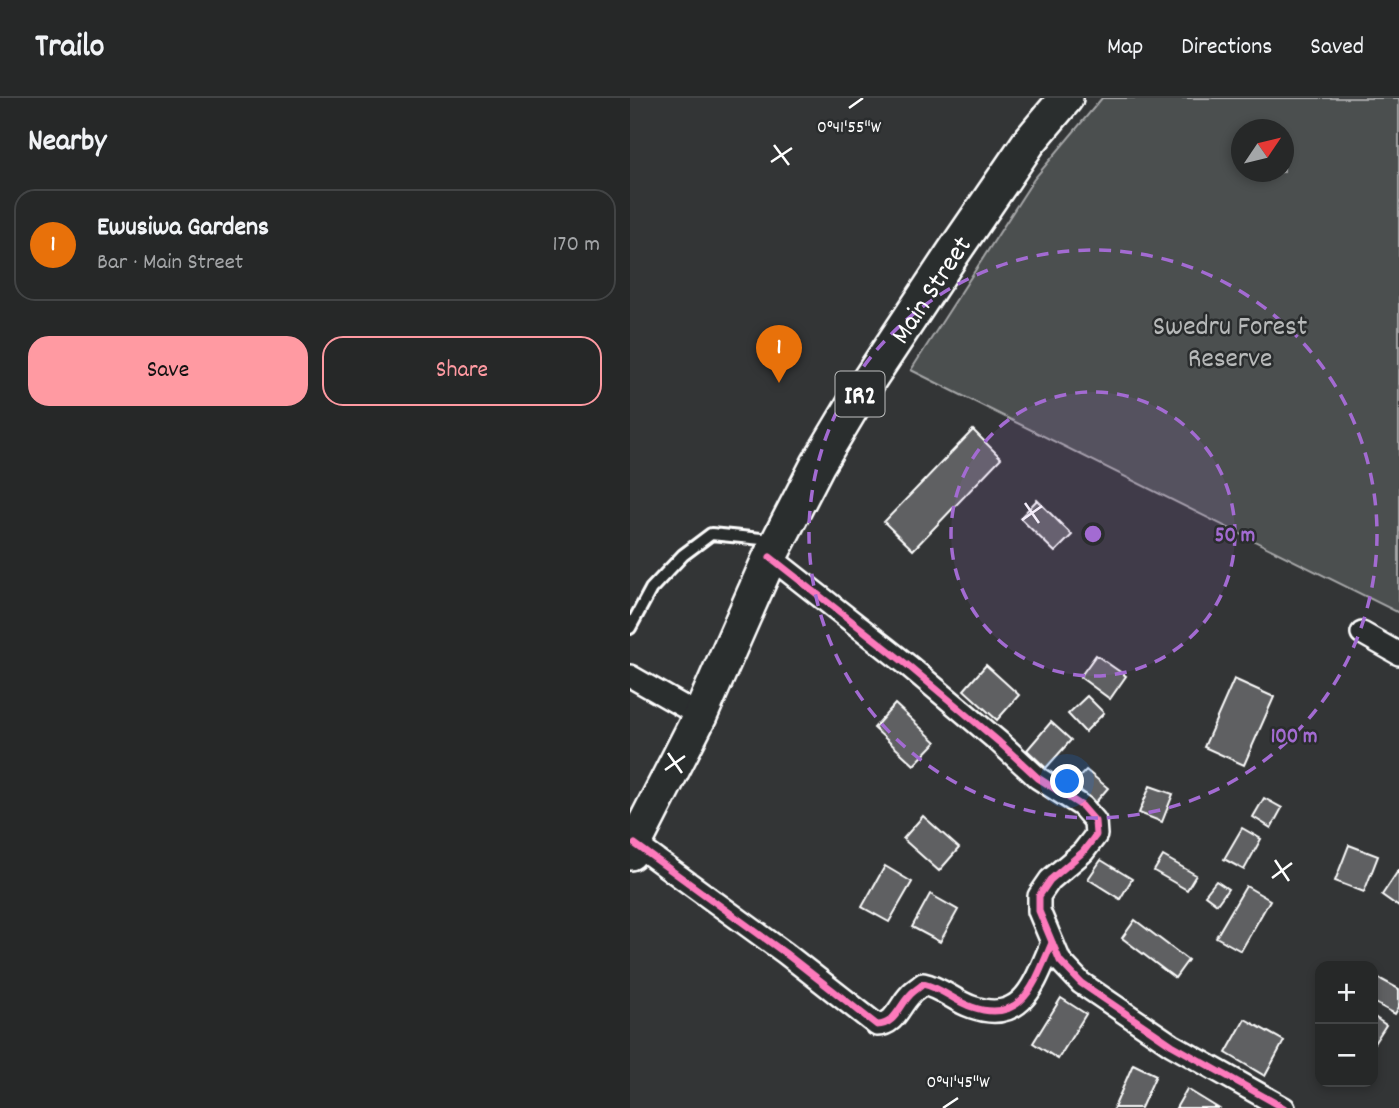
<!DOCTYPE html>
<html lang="en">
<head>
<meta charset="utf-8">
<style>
	body { margin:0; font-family:Dekko,sans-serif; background:#323434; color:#f1f3f6 }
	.controls { position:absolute; right:21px; bottom:21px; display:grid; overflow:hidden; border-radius:14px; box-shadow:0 4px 10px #0003 }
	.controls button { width:63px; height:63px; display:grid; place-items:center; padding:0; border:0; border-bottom:2px solid #424445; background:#262828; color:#f1f3f6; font:35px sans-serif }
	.compass { position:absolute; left:601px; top:21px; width:63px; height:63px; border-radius:50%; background:#262828; box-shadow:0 4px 10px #0003; rotate:55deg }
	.you { position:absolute; left:438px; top:684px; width:24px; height:24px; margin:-18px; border:5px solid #fff; border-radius:50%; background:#1a73e8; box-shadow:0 0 0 10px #1a73e833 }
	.badge { display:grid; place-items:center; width:46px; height:46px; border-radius:50%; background:#ff9aa2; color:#fff; font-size:23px; font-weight:700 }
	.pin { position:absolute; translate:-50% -58px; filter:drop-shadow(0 2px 4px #0008) }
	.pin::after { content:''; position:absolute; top:37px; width:24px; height:21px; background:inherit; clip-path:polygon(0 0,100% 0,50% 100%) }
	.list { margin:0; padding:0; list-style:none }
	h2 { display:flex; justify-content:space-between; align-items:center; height:91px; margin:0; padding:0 28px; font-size:30px }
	h2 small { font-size:23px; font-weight:400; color:#a4a6a8 }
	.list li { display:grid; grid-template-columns:46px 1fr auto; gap:21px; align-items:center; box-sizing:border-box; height:112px; margin:0 14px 14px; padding:0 14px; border:2px solid #424445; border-radius:21px }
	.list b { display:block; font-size:26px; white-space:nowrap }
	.list p { margin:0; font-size:23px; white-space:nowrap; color:#a4a6a8 }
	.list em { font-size:23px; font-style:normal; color:#a4a6a8 }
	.actions { display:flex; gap:14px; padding:21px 28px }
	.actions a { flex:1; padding:16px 0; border:2px solid #ff9aa2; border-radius:21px; text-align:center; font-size:24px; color:#ff9aa2 }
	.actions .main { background:#ff9aa2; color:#111 }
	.map { position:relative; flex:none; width:769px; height:1010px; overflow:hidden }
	header { display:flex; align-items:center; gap:42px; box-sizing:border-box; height:98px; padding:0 35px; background:#262828; border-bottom:2px solid #424445 }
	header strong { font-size:33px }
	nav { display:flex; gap:38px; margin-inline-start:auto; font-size:24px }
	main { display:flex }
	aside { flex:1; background:#262828 }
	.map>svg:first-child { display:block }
</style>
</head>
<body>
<header>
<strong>Trailo</strong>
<nav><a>Map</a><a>Directions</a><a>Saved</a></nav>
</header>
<main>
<aside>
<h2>Nearby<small></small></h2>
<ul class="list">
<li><span class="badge" style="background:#e8710a">1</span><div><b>Ewusiwa Gardens</b><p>Bar · Main Street</p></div><em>170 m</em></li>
</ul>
<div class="actions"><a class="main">Save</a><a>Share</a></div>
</aside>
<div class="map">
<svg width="769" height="1010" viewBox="0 0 769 1010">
	<rect width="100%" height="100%" fill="#333536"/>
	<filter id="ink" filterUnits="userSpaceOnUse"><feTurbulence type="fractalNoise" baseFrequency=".0143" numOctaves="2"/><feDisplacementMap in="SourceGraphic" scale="14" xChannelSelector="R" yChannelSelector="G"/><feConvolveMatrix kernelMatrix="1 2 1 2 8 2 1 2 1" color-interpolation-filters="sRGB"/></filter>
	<g filter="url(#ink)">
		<path fill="#4c4f50" stroke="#a6a7a8" stroke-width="2" fill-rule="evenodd" d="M472,0h297v515l-488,-243 123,-191zM612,32h42v42h-42z"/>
		<g fill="#5f6162" stroke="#fff" stroke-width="2">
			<polygon points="343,332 371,360 283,452 254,424"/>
			<polygon points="407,402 442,437 425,454 390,420"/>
			<polygon points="466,557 496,578 480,601 450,579"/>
			<polygon points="356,567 389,597 367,622 334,592"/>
			<polygon points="604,581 644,599 614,667 574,649"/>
			<polygon points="457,598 474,615 455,634 438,616"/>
			<polygon points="265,606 306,644 284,667 244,630"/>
			<polygon points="421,624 441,642 416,670 397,652"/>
			<polygon points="456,672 478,690 465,705 443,686"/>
			<polygon points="520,688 543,696 532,724 509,715"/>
			<polygon points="634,700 652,710 641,730 623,719"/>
			<polygon points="293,718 329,750 309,773 273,741"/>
			<polygon points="612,730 631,741 614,772 594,761"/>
			<polygon points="719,747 748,758 734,794 705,783"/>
			<polygon points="533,758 566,777 557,792 524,773"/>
			<polygon points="471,762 502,781 490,801 458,781"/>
			<polygon points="255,768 282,784 259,824 232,809"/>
			<polygon points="768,773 769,773 769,809 752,797"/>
			<polygon points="586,783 598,791 587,806 575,797"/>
			<polygon points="616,788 640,802 611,853 586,839"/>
			<polygon points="300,796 328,812 310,844 282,829"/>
			<polygon points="505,822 558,862 545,880 492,840"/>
			<polygon points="743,877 769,891 769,909 765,916 743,904"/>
			<polygon points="431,900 456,916 428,961 403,945"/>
			<polygon points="743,918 756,927 743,947"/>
			<polygon points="615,921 654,943 635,978 596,955"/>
			<polygon points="503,966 526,977 511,1010 484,1010"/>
			<polygon points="557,991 588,1010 546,1010"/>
		</g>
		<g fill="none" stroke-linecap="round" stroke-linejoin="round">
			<g stroke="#fff" stroke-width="16">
				<polyline id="lane" points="0,530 21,491 53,457 81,436 142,442"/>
			</g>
			<g stroke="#fff" stroke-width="26">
				<g id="street">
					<polyline points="140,459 280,569 369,644 408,680 452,708 465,723 466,737 453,754 420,782 409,798 409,813 430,863 451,885 542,947 654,1010"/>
					<polyline points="732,535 769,556"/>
					<polyline points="0,578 70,618"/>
					<path d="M5,746l150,109 92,72c18,0 22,-19 33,-30 3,-4 9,-7 13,-11 19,4 31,17 49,23 52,18 63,-26 80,-64"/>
				</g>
			</g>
			<g stroke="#fff" stroke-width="38">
				<g id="primary">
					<path id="s1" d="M0,755l70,-137 70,-159 48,-93 43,-72 92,-139 76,-111 37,-44"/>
				</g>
			</g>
			<use href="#lane" stroke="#2a2d2e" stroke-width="10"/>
			<use href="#street" stroke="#2a2d2e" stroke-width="21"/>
			<use href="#primary" stroke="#2a2d2e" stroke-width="33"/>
			<g stroke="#2a2d2e" stroke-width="11">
				<g id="cycleway">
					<polyline points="140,459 280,569 369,644 408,680 452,708 465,723 466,737 453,754 420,782 409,798 409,813 430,863 451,885 542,947 654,1010"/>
					<path d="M5,746l150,109 92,72c18,0 22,-19 33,-30 3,-4 9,-7 13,-11 19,4 31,17 49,23 52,18 63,-26 80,-64"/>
				</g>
			</g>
			<use href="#cycleway" stroke="#fd7abc" stroke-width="7"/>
		</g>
	</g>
	<path fill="none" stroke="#fff" stroke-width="2.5" d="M219,10l14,-10M144,47l15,20M141,64l21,-14M395,405l14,20M392,422l20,-14M38,655l14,20M35,672l20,-14M645,762l14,21M642,780l20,-15M313,1010l15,-10"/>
	<circle cx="463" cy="436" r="142" fill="#a36bd2" fill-opacity=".12"/>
	<g fill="none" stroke="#a36bd2" stroke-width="3.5" stroke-dasharray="12 9">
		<circle cx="463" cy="436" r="142"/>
		<circle cx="463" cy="436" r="284"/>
	</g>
	<g text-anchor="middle" stroke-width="5" stroke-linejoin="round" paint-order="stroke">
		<rect fill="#2a2d2e" stroke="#bfc0c0" stroke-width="2" x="205.5" y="273.5" width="49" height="45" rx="5"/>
		<g font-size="26" font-weight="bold" fill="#fff">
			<text x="230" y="305">IR2</text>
		</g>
		<g font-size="28" fill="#fff" stroke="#2a2d2e">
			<text dy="10" stroke="none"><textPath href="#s1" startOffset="640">Main Street</textPath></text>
		</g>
		<g font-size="28" fill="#b7b9b9" stroke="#2a2d2e">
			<text x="600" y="236">Swedru Forest<tspan x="600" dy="32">Reserve</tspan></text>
		</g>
	</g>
	<g font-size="18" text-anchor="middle" fill="#fff" stroke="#2a2d2e" stroke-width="5" stroke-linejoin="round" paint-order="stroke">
		<text x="219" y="34">0°41'55"W</text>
		<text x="328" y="989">0°41'45"W</text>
	</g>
	<circle cx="463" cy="436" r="10" fill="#a36bd2" stroke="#2a2d2e" stroke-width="3.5"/>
	<g font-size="21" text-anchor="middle" font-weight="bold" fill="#a36bd2" stroke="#2a2d2e" stroke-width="5" stroke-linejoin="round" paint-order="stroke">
		<text x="605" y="443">50 m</text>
		<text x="664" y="644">100 m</text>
	</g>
</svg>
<div class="controls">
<button>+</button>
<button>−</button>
</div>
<svg class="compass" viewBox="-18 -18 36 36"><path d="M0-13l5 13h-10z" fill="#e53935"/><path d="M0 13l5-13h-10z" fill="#a4a6a8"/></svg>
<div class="you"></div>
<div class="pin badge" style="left:149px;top:285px;background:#e8710a">1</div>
</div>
</main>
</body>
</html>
